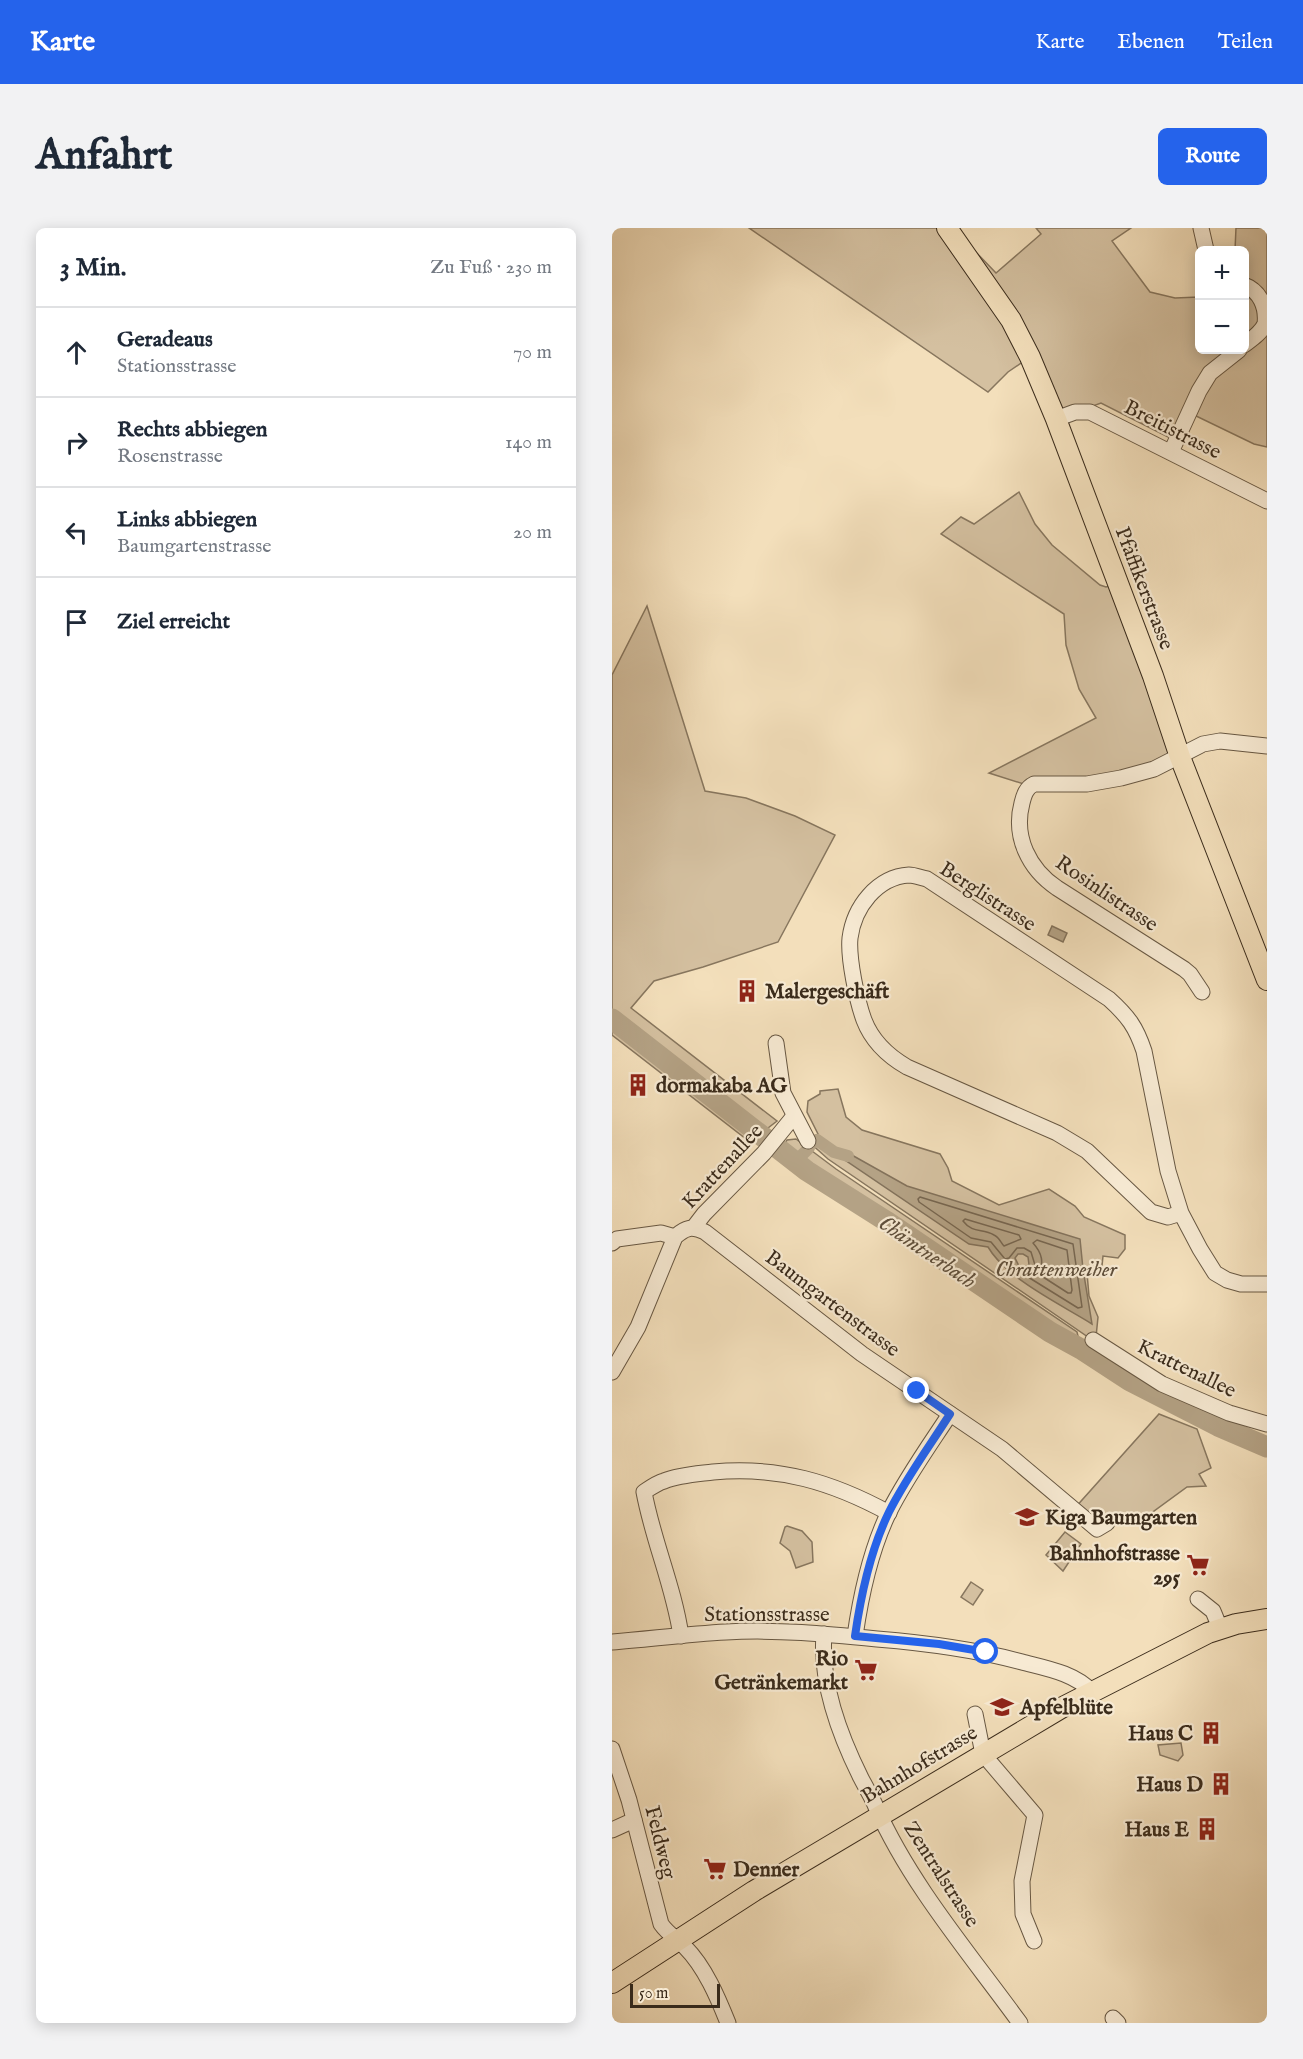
<!DOCTYPE html>
<html lang="de">
<head>
<meta charset="utf-8">
<style>
	body { margin:0; font-family:"IM FELL English",serif; background:#f2f2f3; color:#1f2937 }
	.controls { position:absolute; right:18px; top:18px; display:grid; overflow:hidden; border-radius:9px; box-shadow:0 3px 15px #0003 }
	.controls button { width:54px; height:54px; display:grid; place-items:center; padding:0; border:0; border-bottom:2px solid #e0e1e3; background:#fff; color:#1f2937; font:30px sans-serif }
	.scale { position:absolute; left:18px; bottom:15px; width:90px; box-sizing:border-box; padding-left:6px; border:3px solid #3a2b1b; border-top:0; font-size:16px; line-height:21px; white-space:nowrap; color:#3a2b1b; -webkit-text-stroke:4px #f7ead3; paint-order:stroke }
	.stop { position:absolute; width:18px; height:18px; margin:-14px; border:4px solid #2563eb; border-radius:50%; background:#fff }
	.stop.end { background:#2563eb; border-color:#fff; box-shadow:0 2px 6px #0008 }
	.list { margin:0; padding:0; list-style:none }
	h2 { display:flex; justify-content:space-between; align-items:center; height:78px; margin:0; padding:0 24px; font-size:26px }
	h2 small { font-size:20px; font-weight:400; color:#747a83 }
	.list li { display:grid; grid-template-columns:39px 1fr auto; gap:18px; align-items:center; box-sizing:border-box; height:90px; padding:0 24px; border-top:2px solid #e0e1e3 }
	.list b { display:block; font-size:22px; white-space:nowrap }
	.list p { margin:0; font-size:20px; white-space:nowrap; color:#747a83 }
	.list em { font-size:20px; font-style:normal; color:#747a83 }
	.icon { flex:none; width:33px; height:33px; fill:none; stroke:currentColor; stroke-width:2; stroke-linecap:round; stroke-linejoin:round }
	.map { position:relative; flex:none; width:655px; height:1795px; overflow:hidden; border-radius:9px }
	header { display:flex; align-items:center; gap:36px; box-sizing:border-box; height:84px; padding:0 30px; background:#2563eb; color:#fff }
	header strong { font-size:28px }
	nav { display:flex; gap:33px; margin-inline-start:auto; font-size:21px }
	.intro { display:flex; align-items:center; justify-content:space-between; box-sizing:border-box; height:144px; padding:0 36px }
	h1 { margin:0; font-size:42px }
	.button { padding:15px 27px; border-radius:9px; background:#2563eb; color:#fff; font-size:21px; font-weight:700 }
	main { display:flex; gap:36px; padding:0 36px }
	aside { flex:1; background:#fff; border-radius:9px; box-shadow:0 3px 15px #0003 }
	.map>svg:first-child { display:block }
</style>
</head>
<body>
<header>
<strong>Karte</strong>
<nav><a>Karte</a><a>Ebenen</a><a>Teilen</a></nav>
</header>
<div class="intro"><h1>Anfahrt</h1><a class="button">Route</a></div>
<main>
<aside>
<h2>3 Min.<small>Zu Fuß · 230 m</small></h2>
<ul class="list">
<li><svg class="icon" aria-label="ahead" viewBox="0 0 24 24"><path d="M12 20V5M6 11l6-6 6 6"/></svg><div><b>Geradeaus</b><p>Stationsstrasse</p></div><em>70 m</em></li>
<li><svg class="icon" aria-label="right" viewBox="0 0 24 24"><path d="M7 20v-9h11M14 6l5 5-5 5"/></svg><div><b>Rechts abbiegen</b><p>Rosenstrasse</p></div><em>140 m</em></li>
<li><svg class="icon" aria-label="left" viewBox="0 0 24 24"><path d="M17 20v-9H6M10 6l-5 5 5 5"/></svg><div><b>Links abbiegen</b><p>Baumgartenstrasse</p></div><em>20 m</em></li>
<li><svg class="icon" aria-label="arrive" viewBox="0 0 24 24"><path d="M6 21V4h12l-3 4 3 4H6"/></svg><div><b>Ziel erreicht</b></div></li>
</ul>
</aside>
<div class="map">
<svg width="655" height="1795" viewBox="0 0 655 1795">
	<rect width="100%" height="100%" fill="#f3dfbb"/>
	<filter id="stains"><feTurbulence type="fractalNoise" baseFrequency=".00333" numOctaves="4"/><feColorMatrix values="0 0 0 0 .2 0 0 0 0 .09 0 0 0 0 .02 0 0 0 .5 -.17"/></filter>
	<radialGradient id="worn" r=".72"><stop offset=".6" stop-color="#630" stop-opacity="0"/><stop offset="1" stop-color="#630" stop-opacity=".3"/></radialGradient>
	<g fill="#d4c0a0" stroke="#87765e" stroke-width="1.5">
		<polygon points="137,0 346,0 359,19 384,45 429,6 424,0 519,0 500,13 538,64 563,70 587,69 588,122 632,122 633,68 636,67 633,51 632,22 623,22 624,0 655,0 655,219 642,216 578,185 564,213 489,175 444,191 418,129 396,144 376,164"/>
		<polygon points="407,264 423,296 440,317 488,357 494,359 506,356 568,529 542,541 418,558 377,545 484,490 467,461 454,417 452,386 329,306 349,289 362,296"/>
		<polygon points="35,378 93,563 134,570 183,588 223,607 166,714 91,739 42,753 19,780 165,893 138,914 0,807 0,447"/>
		<polygon points="226,861 234,889 250,902 328,926 336,940 340,953 387,977 437,961 463,978 472,989 513,1007 513,1021 506,1030 491,1028 490,1038 475,1045 477,1068 486,1089 484,1109 476,1109 216,931 196,913 206,906 195,884 196,873 208,866 208,863"/>
		<path d="M184,911l40,30 241,163 4,17c-60,-32 -115,-74 -172,-112 -43,-29 -88,-55 -129,-87l7,-10z"/>
		<path d="M547,1186l38,15 14,39 -12,6 7,12 -19,1 -44,32c-21,-11 -28,0 -46,10l-23,-20z"/>
		<polygon points="175,1298 190,1303 200,1314 201,1334 184,1340 178,1323 168,1315 173,1299"/>
		<polygon points="453,1304 469,1316 451,1343 434,1327"/>
		<polygon points="359,1354 371,1362 361,1377 349,1369"/>
		<polygon points="569,1515 571,1527 566,1533 548,1527 546,1517"/>
	</g>
	<g fill="#b4a285" stroke="#83725b" stroke-width="1.5" fill-rule="evenodd">
		<polygon points="440,698 455,705 451,714 436,707"/>
		<path d="M238,926l57,32 173,53 3,30 9,55c-32,-20 -85,-45 -104,-77l-19,-3 -124,-84zM406,1026h5l5,3 1,8 -4,2 -6,-1 -4,-8z"/>
	</g>
	<g fill="none" stroke-linecap="round" stroke-linejoin="round">
		<g stroke="#776650" stroke-width="1.5">
			<polygon points="308,969 461,1016 470,1079 466,1080 416,1049 416,1045 423,1037 419,1024 412,1020 405,1020 397,1030 393,1031 379,1014 359,1010 307,974 306,971"/>
			<path d="M353,991l54,16 2,4 -17,7c-3,-3 -5,-9 -10,-11 -12,-7 -21,-1 -31,-14z"/>
			<path d="M425,1012l30,10 5,40 -1,3h-3l-28,-18c3,-13 3,-21 -7,-32z"/>
		</g>
		<g stroke="#b4a285" stroke-width="12">
			<polyline points="203,914 205,912 222,924 236,928"/>
			<polyline points="183,934 197,920"/>
		</g>
		<polyline stroke="#b4a285" stroke-width="21" points="0,791 195,943 274,993 438,1104 469,1121 518,1153 606,1198 655,1219"/>
		<g stroke="#685843" stroke-width="17">
			<g id="minor">
				<polyline points="589,0 594,22"/>
				<path d="M632,57c16,6 23,22 21,39 -4,9 -13,15 -21,21"/>
				<polyline points="444,191 463,184 478,184 655,273"/>
				<polyline points="559,224 587,163 598,145 627,122"/>
				<path d="M590,764l-12,-18 -6,-5 -127,-81c-28,-19 -44,-51 -35,-85 2,-8 4,-15 12,-19h53l34,-6 33,-9 49,-25 17,-3 47,5"/>
				<polyline points="164,815 171,865 196,913"/>
				<path d="M569,985l-13,4 -17,-5 -64,-61 -30,-18 -150,-66c-19,-11 -35,-26 -43,-47 -7,-19 -16,-62 -14,-82 4,-31 27,-61 59,-63 6,0 12,3 18,4l182,120c19,17 27,28 35,52l24,120 13,42 19,36 15,24 12,7 14,4h26"/>
				<polyline points="82,999 92,986 152,925 182,888"/>
				<polyline points="0,1015 5,1011 49,1005 63,1009"/>
				<polyline points="481,1112 550,1156 617,1185 655,1196"/>
				<path d="M0,1144l26,-45 37,-90c11,-10 17,-11 30,-5l157,122 140,95 95,80 10,-6"/>
				<polyline points="586,1371 601,1383 608,1400"/>
				<path d="M212,1406c-4,48 16,102 37,144 5,10 11,19 15,29 34,77 94,147 144,216"/>
				<path d="M69,1408c-7,-49 -28,-95 -37,-144 6,-4 13,-9 20,-11 15,-6 33,-7 49,-9 66,-6 119,10 176,41"/>
				<path d="M243,1408c6,-42 15,-85 34,-124 17,-34 40,-66 61,-98"/>
				<path d="M0,1414c38,-3 76,-8 114,-10 50,-3 101,2 151,7 49,4 97,10 145,23 23,6 53,11 70,30"/>
				<polyline points="363,1486 371,1526 423,1587 410,1653 411,1686 422,1713"/>
				<path d="M0,1521l17,51 32,124c7,10 16,15 24,23 20,20 33,51 43,76"/>
				<polyline points="0,1602 22,1592"/>
				<polyline points="501,1790 506,1795"/>
			</g>
		</g>
		<g stroke="#3a2b1b" stroke-width="22">
			<g id="major">
				<polyline points="335,0 399,92 418,129 444,191 541,448 568,529 655,752"/>
				<polyline points="0,1755 142,1663 451,1479 596,1405 624,1396 654,1391"/>
			</g>
		</g>
		<use href="#minor" stroke="#f7ead3" stroke-width="15"/>
		<use href="#major" stroke="#f3dfbb" stroke-width="20"/>
	</g>
	<g fill="none" stroke-linecap="round" stroke-linejoin="round">
		<path stroke="#2563eb" stroke-width="8" d="M305,1163l33,23c-21,33 -44,64 -61,98 -19,39 -28,82 -34,124l84,8 47,8"/>
	</g>
	<defs>
		<g id="building-bare" transform="scale(1.8)"><path d="M-4-6H4V6H1V3H-1V6H-4ZM-2.5-4.3h1.7v1.8h-1.7ZM.8-4.3h1.7v1.8H.8ZM-2.5-1h1.7V.8h-1.7ZM.8-1h1.7V.8H.8Z" fill="#8f2418" stroke="#f7ead3" stroke-width="2.5" paint-order="stroke"/></g>
		<g id="school-bare" transform="scale(1.8)"><path d="M0-5L7-2L0 1L-7-2ZM-4 1L0 2.5L4 1V4Q0 6-4 4Z" fill="#8f2418" stroke="#f7ead3" stroke-width="2.5" paint-order="stroke"/></g>
		<g id="supermarket-bare" transform="scale(1.8)"><path d="M-6-5.5h2.5l.6 2H6L4.5 2H-2.5L-4.4-4H-6ZM-1.5 3.2a1.3 1.3 0 1 0 .1 0ZM3 3.2a1.3 1.3 0 1 0 .1 0Z" fill="#8f2418" stroke="#f7ead3" stroke-width="2.5" paint-order="stroke"/></g>
	</defs>
	<g fill-rule="evenodd">
		<use href="#building-bare" x="135" y="763"/>
		<use href="#building-bare" x="26" y="857"/>
		<use href="#school-bare" x="415" y="1289"/>
		<use href="#supermarket-bare" x="586" y="1337"/>
		<use href="#supermarket-bare" x="254" y="1442"/>
		<use href="#school-bare" x="390" y="1479"/>
		<use href="#building-bare" x="599" y="1505"/>
		<use href="#building-bare" x="609" y="1556"/>
		<use href="#building-bare" x="595" y="1601"/>
		<use href="#supermarket-bare" x="103" y="1641"/>
	</g>
	<g text-anchor="middle" stroke-width="4.5" stroke-linejoin="round" paint-order="stroke">
		<g font-size="21" fill="#3a2b1b" stroke="#f7ead3">
			<text transform="translate(561 201) rotate(27)" y="7">Breitistrasse</text>
			<text transform="translate(533 360) rotate(69)" y="7">Pfäffikerstrasse</text>
			<text transform="translate(495 665) rotate(34)" y="7">Rosinlistrasse</text>
			<text transform="translate(376 668) rotate(33)" y="7">Berglistrasse</text>
			<text transform="translate(110 938) rotate(-47)" y="7">Krattenallee</text>
			<text transform="translate(221 1075) rotate(37)" y="7">Baumgartenstrasse</text>
			<text transform="translate(575 1140) rotate(26)" y="7">Krattenallee</text>
			<text x="155" y="1393">Stationsstrasse</text>
			<text transform="translate(307 1536) rotate(-31)" y="7">Bahnhofstrasse</text>
			<text transform="translate(49 1614) rotate(76)" y="7">Feldweg</text>
			<text transform="translate(330 1646) rotate(57)" y="7">Zentralstrasse</text>
		</g>
		<g font-size="21" font-weight="bold" fill="#3a2b1b" stroke="#f7ead3" text-anchor="start">
			<text x="153" y="770">Malergeschäft</text>
			<text x="44" y="864">dormakaba AG</text>
			<text x="433" y="1296">Kiga Baumgarten</text>
			<text x="568" y="1332" text-anchor="end">Bahnhofstrasse<tspan x="568" dy="24">295</tspan></text>
			<text x="236" y="1437" text-anchor="end">Rio<tspan x="236" dy="24">Getränkemarkt</tspan></text>
			<text x="408" y="1486">Apfelblüte</text>
			<text x="581" y="1512" text-anchor="end">Haus C</text>
			<text x="591" y="1563" text-anchor="end">Haus D</text>
			<text x="577" y="1608" text-anchor="end">Haus E</text>
			<text x="121" y="1648">Denner</text>
		</g>
		<g font-size="22" font-style="italic" fill="#5f4f3b" stroke="#f7ead3">
			<text transform="translate(316 1023) rotate(34)" y="8">Chämtnerbach</text>
			<text x="444" y="1048">Chrattenweiher</text>
		</g>
	</g>
	<rect width="100%" height="100%" filter="url(#stains)"/>
	<rect width="100%" height="100%" fill="url(#worn)"/>
</svg>
<div class="controls">
<button>+</button>
<button>−</button>
</div>
<div class="scale">50 m</div>
<div class="stop" style="left:374px;top:1424px"></div>
<div class="stop end" style="left:305px;top:1163px"></div>
</div>
</main>
</body>
</html>
